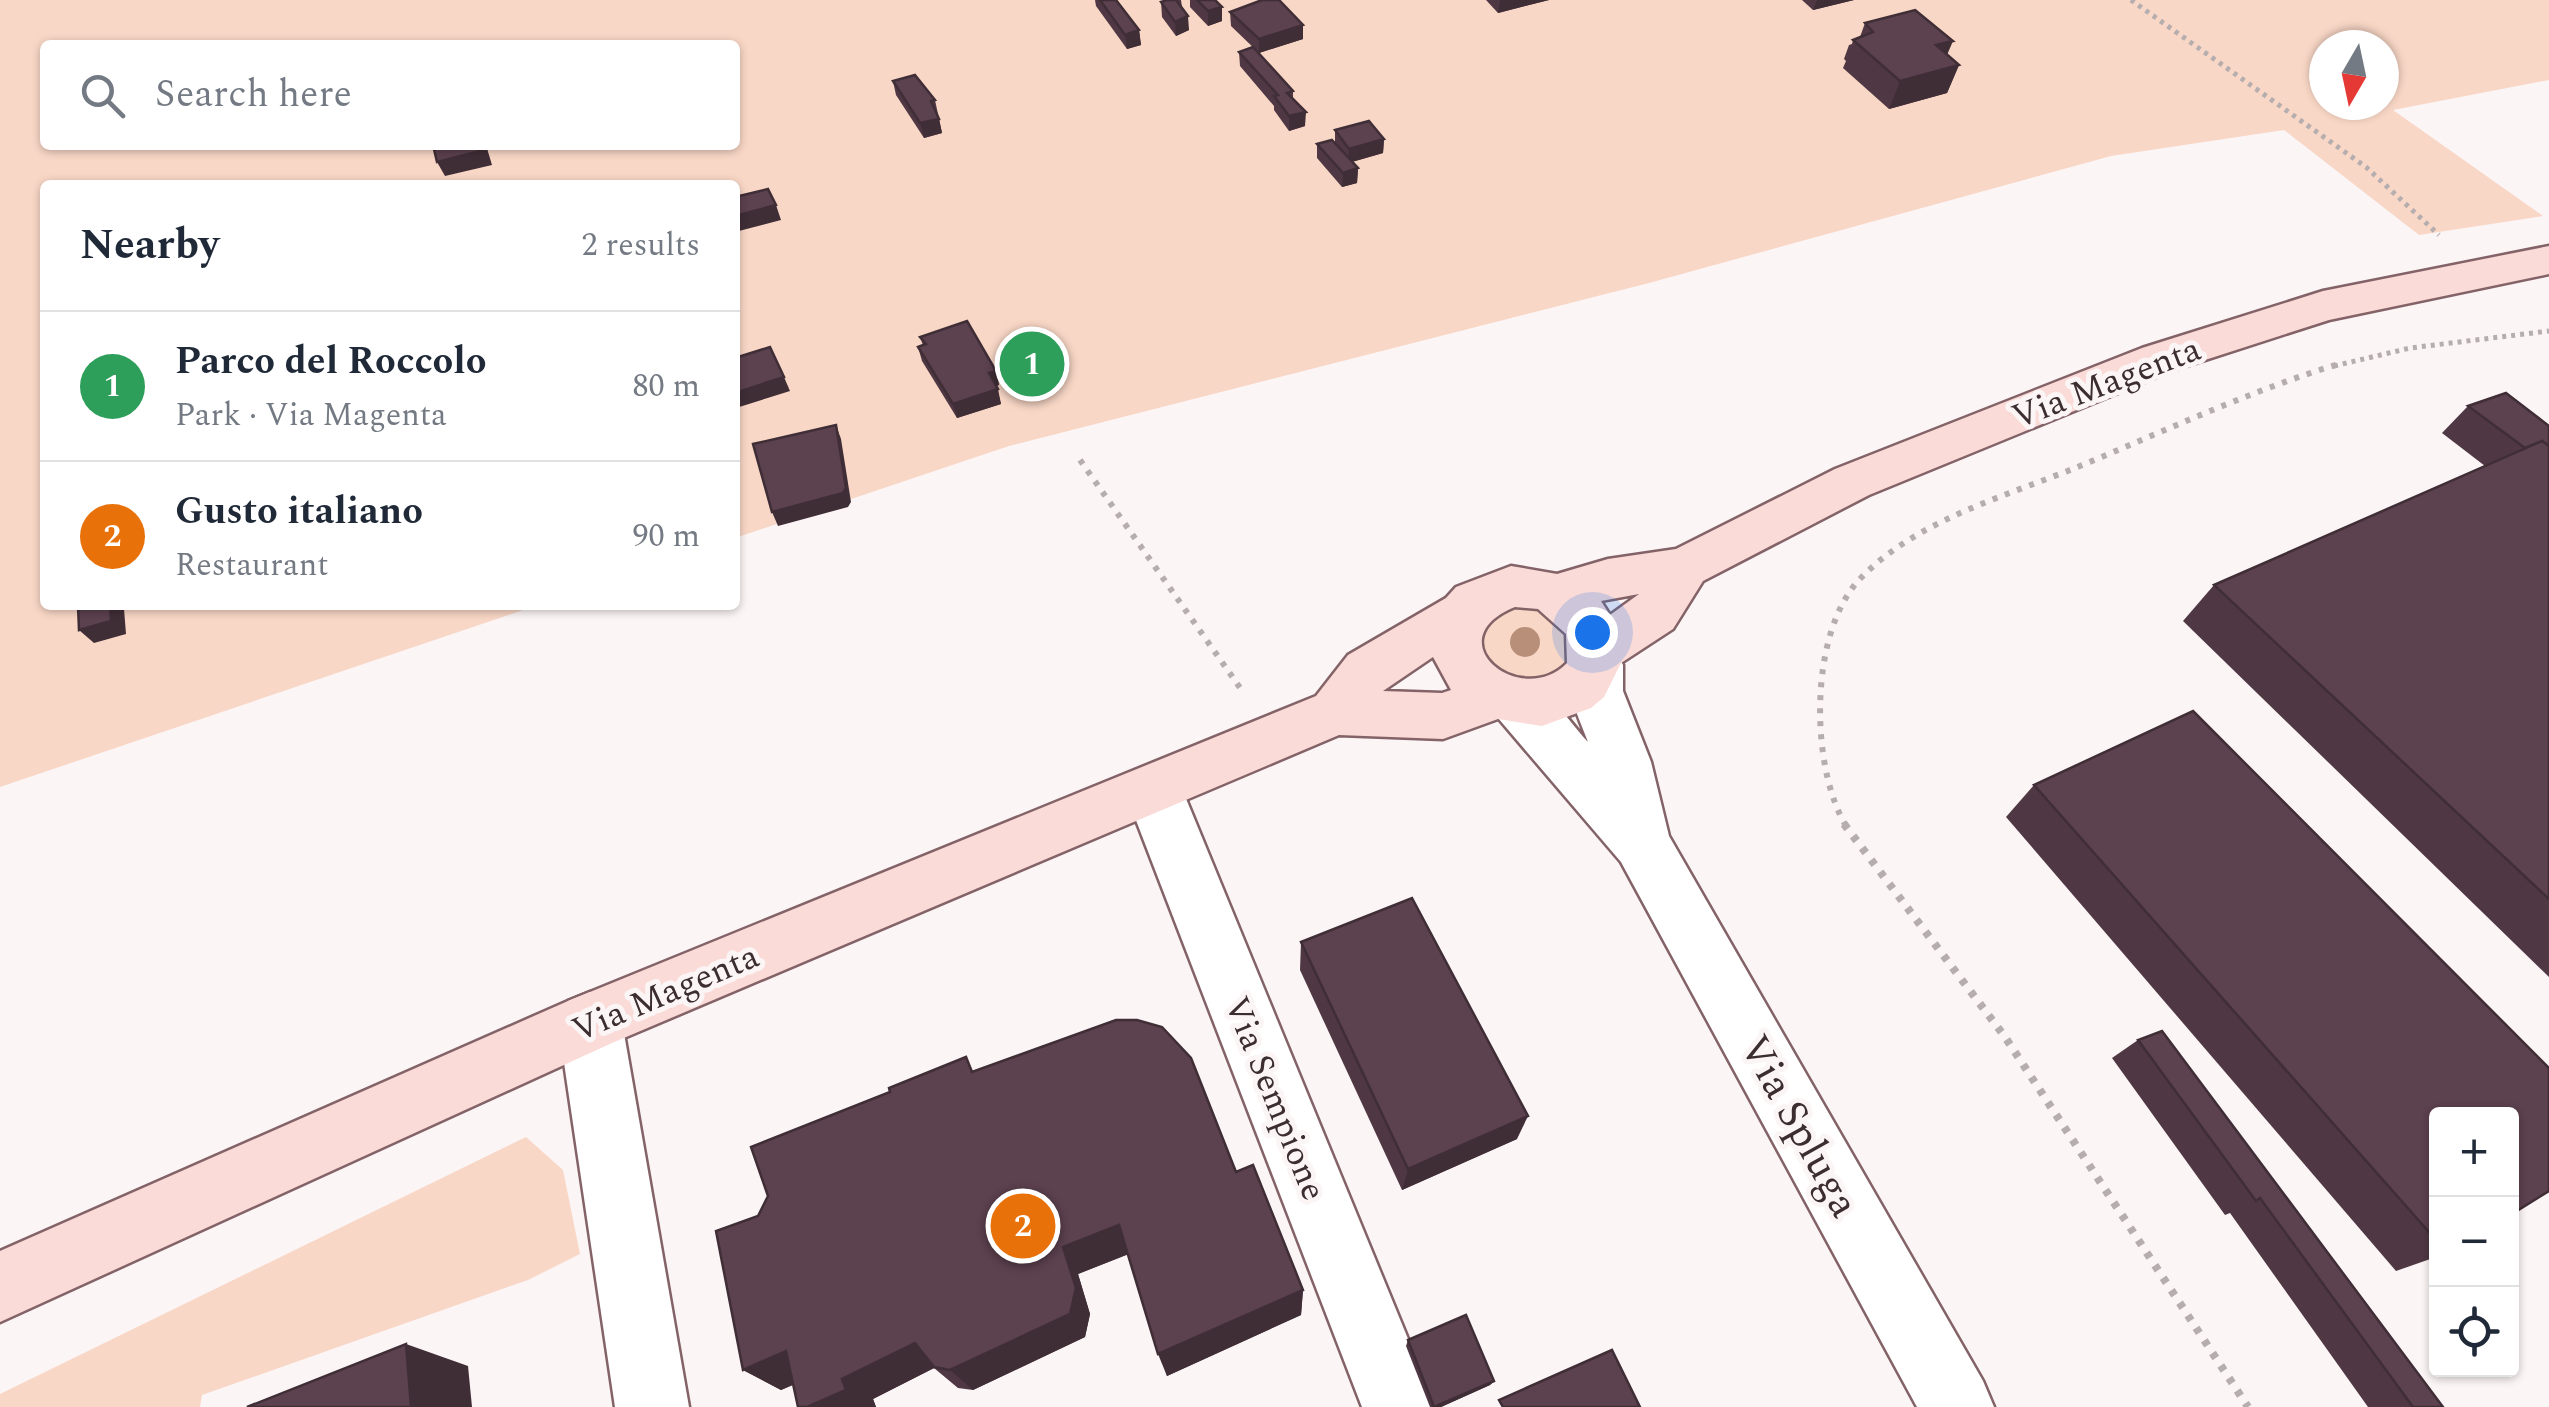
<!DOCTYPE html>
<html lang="en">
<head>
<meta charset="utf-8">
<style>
	body { margin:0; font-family:Spectral,serif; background:#f6f6f7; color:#1f2937 }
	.controls { position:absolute; right:30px; bottom:30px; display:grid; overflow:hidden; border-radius:10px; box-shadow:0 2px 8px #0004 }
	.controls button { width:90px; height:90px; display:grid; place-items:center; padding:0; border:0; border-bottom:2px solid #e0e1e3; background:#fff; color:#1f2937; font:50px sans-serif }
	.compass { position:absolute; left:2309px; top:30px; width:90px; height:90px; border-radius:50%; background:#fff; box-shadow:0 2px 8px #0004; rotate:189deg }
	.you { position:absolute; left:1592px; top:632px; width:35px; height:35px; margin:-25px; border:8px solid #fff; border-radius:50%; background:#1a73e8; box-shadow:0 0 0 15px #1a73e833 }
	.badge { display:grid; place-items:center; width:65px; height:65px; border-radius:50%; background:#0b8043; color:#fff; font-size:32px; font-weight:700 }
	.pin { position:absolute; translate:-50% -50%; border:5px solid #fff; box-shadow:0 2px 10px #0006 }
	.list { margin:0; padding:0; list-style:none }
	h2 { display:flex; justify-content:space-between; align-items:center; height:130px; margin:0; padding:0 40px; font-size:42px }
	h2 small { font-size:32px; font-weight:400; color:#747a83 }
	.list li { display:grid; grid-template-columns:65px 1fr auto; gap:30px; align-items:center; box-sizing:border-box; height:150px; padding:0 40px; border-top:2px solid #e0e1e3 }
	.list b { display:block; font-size:38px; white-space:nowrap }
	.list p { margin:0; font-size:32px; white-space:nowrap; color:#747a83 }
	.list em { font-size:32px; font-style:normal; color:#747a83 }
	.icon { flex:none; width:55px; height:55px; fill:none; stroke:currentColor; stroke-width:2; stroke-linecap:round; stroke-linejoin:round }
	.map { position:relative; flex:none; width:2549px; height:1407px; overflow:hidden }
	.search { position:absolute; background:#fff; box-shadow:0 2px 8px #0004; left:40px; top:40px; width:700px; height:110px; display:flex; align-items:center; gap:25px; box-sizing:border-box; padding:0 35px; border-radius:10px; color:#747a83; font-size:38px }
	.panel { position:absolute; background:#fff; box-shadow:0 2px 8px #0004; left:40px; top:180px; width:700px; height:430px; border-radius:10px }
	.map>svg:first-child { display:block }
</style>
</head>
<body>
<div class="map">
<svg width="2549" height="1407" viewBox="0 0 2549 1407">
	<rect width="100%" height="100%" fill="#fcf5f6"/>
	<g fill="#f9d7c6" fill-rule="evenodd">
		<path d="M0,0h2549v80l-156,30 150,106 -124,19 -135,-105 -173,26 -462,127 -640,163 -274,92v-353h-690v420h493l-538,182zM45,45h690v100h-690zM2324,45h60v60h-60z"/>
		<polygon points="1545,602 1582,650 1554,685 1488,675 1472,623 1480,612"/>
		<polygon points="526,1137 563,1170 580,1254 528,1280 202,1395 200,1407 0,1407 0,1394"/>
	</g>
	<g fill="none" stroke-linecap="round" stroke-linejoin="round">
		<g stroke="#836367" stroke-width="5">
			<g id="street">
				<path d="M1596,643l19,6 8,16v26l28,71 18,74 314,545 11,26h-77l-296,-545 -123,-144 -8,-16 8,-16c43,-15 63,27 90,56 -12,-32 -28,-60 -11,-93z"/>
				<polygon points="1153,764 1173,772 1182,789 1436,1407 1362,1407 1124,789 1133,772"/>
				<polygon points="590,992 612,1001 622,1022 689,1407 615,1407 558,1022 568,1001"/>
			</g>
		</g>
		<g stroke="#836367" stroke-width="5">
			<path id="secondary" d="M2549,246v28l-220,46 -155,50 -305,125 -166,86 -30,48 -52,34 -17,34 -13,11 -49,18 -44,-7 -55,20 -104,-4 -727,308 -612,279v-71l568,-250 748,-305 32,-41 98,-57 10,-11 55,-21 46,8 51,-15 68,-10 159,-80 307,-121 181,-57zM1639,594l-29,21 -9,-14zM1515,607l23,2 28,25 1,29c-46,47 -133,-23 -52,-56zM1433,657l18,33 -9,3 -59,-2z"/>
		</g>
		<g stroke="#b6adae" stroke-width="5" stroke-dasharray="4 5" stroke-linecap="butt">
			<polyline points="2131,0 2366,167 2439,235"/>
			<polyline points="2334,366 2410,348 2549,331"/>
		</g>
		<g stroke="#b6adae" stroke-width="6" stroke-dasharray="5 8" stroke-linecap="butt">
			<polyline points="1080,460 1243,692"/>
			<path d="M1846,826c-36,-60 -37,-192 13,-246 56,-60 148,-84 221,-114 87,-36 172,-76 262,-103"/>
		</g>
		<polyline stroke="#b6adae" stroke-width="8" stroke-dasharray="6 9" stroke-linecap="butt" points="1844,824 2005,1037 2248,1407"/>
		<use href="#street" fill="#fff" fill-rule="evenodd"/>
		<use href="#secondary" fill="#fadbd7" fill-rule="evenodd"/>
	</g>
	<circle fill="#b8907a" cx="1525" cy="642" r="15"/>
	<g fill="#4f3843">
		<polygon points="1095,0 1116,0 1139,30 1141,45 1127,49 1096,6"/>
		<polygon points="1163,0 1181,0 1182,7 1189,30 1176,36 1162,17 1161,2 1163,2"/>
		<polygon points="1190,0 1215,0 1222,21 1208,26 1190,7"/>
		<polygon points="1486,0 1549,0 1498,13"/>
		<polygon points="1802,0 1854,0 1813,10"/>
		<polygon points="1230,12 1303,39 1259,53 1231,26"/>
		<polygon points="1865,23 1947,54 1959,65 1947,93 1889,109 1843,68 1846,61 1844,59 1849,45 1852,44 1853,40 1860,37"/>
		<polygon points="1239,52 1293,91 1293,99 1305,126 1289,131 1274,110 1274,106 1240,66"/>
		<polygon points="893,81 935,100 942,133 924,138 896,95"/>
		<polygon points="1335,130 1384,139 1383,153 1352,162 1358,168 1357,183 1342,187 1317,158 1317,144 1335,143"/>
		<polygon points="920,337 996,371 999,385 996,386 1001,404 957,418 922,361 918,347 923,345"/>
		<polygon points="2468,406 2549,426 2549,977 2183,621 2214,585 2485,466 2442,433"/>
		<polygon points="2034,785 2436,1114 2436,1257 2396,1271 2006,817"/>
		<polygon points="1301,942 1517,1139 1402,1190 1300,970"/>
		<polygon points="2138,1040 2443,1407 2368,1407 2230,1213 2225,1215 2112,1058"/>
		<polygon points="966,1057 973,1072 1236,1172 1303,1290 1301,1315 1167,1376 1128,1254 1078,1274 1090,1314 1085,1337 973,1390 958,1388 934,1368 873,1399 876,1407 798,1407 793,1385 781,1390 743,1370 758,1216 890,1092"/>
		<polygon points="1408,1340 1494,1381 1490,1385 1441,1407 1430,1407 1406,1346"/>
	</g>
	<g fill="#402e37">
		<polygon points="1500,0 1549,0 1498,13"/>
		<polygon points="1817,0 1854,0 1813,10"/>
		<polygon points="1222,7 1222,21 1208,26 1208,11"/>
		<polygon points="1188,16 1189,30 1176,36 1175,22"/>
		<polygon points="1303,25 1303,39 1259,53 1259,39"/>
		<polygon points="1139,30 1141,45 1127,49 1125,35"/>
		<polygon points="1953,41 1941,69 1936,45"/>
		<polygon points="1959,65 1947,93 1889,109 1900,81"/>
		<polygon points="1306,112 1305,126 1289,131 1289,116"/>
		<polygon points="939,119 942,133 924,138 920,123"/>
		<polygon points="1384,139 1383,153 1348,163 1349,149"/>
		<polygon points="483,145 486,145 492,165 445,176 437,162"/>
		<polygon points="1358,168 1357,183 1342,187 1343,173"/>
		<polygon points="776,205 781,220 735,232 735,216"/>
		<polygon points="996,371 999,385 992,387 989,373"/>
		<polygon points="784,377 790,391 736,408 735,393"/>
		<polygon points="998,389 1001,404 957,418 953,404"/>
		<polygon points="836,425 841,439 851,502 848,507 778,526 772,512"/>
		<polygon points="110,605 120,605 124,609 126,634 94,643 79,630"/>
		<polygon points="1528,1116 1517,1139 1402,1190 1408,1169"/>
		<polygon points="1119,1225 1129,1254 1078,1274 1090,1314 1085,1337 973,1390 950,1370 1063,1247"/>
		<polygon points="1303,1290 1301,1315 1167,1376 1158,1354"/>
		<polygon points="915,1343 940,1365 873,1399 876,1407 807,1407 842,1379"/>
		<polygon points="406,1344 468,1366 472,1407 411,1407"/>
		<polygon points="786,1351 821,1372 781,1390 743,1370"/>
		<polygon points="1494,1381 1490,1385 1441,1407 1434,1407"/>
	</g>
	<g fill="#5c414e" stroke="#402e37" stroke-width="2.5">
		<polygon points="1100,0 1116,0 1139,30 1125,35"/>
		<polygon points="1167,0 1176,0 1188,16 1175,22 1161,2"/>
		<polygon points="1197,0 1215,0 1222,7 1208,11"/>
		<polygon points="1262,0 1279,0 1303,25 1259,39 1230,12"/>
		<polygon points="1915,10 1953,41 1936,45 1959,65 1900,81 1853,40 1873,32 1865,23"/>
		<polygon points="1253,47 1293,91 1287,93 1306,112 1289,116 1274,96 1278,95 1239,52"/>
		<polygon points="915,75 935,100 931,101 939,119 920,123 893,81"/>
		<polygon points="1369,121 1384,139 1349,149 1335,130"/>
		<polygon points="1332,140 1358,168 1343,173 1317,144"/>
		<polygon points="433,145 483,145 484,150 437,162"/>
		<polygon points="768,189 776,205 735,216 735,197"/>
		<polygon points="967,321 996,371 989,373 998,389 953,404 918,347 926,344 920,337"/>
		<polygon points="770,347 784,377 735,393 735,358"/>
		<polygon points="2506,393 2549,426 2549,446 2542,441 2525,448 2468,406"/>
		<polygon points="836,425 846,488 843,493 772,512 753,444"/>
		<polygon points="2542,441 2549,446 2549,899 2214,585"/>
		<polygon points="78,605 110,605 111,621 79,630"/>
		<polygon points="2193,711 2549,1068 2549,1191 2512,1214 2512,1114 2436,1114 2436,1240 2034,785"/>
		<polygon points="1412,898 1528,1116 1408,1169 1301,942"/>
		<polygon points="1116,1020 1137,1020 1162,1027 1191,1058 1236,1172 1253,1165 1303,1290 1158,1354 1119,1225 1063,1247 1076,1288 1070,1314 950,1370 934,1367 915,1343 842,1379 846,1390 807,1407 798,1407 786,1351 743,1370 716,1231 758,1216 768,1196 751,1147 890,1092 889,1088 966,1057 972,1072"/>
		<polygon points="2162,1031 2443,1407 2413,1407 2260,1198 2256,1201 2138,1040"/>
		<polygon points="1466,1315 1494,1381 1434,1407 1408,1340"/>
		<polygon points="406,1344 411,1407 247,1407"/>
		<polygon points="1612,1350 1640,1407 1503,1407 1499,1400"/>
	</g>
	<g text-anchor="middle" stroke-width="10" stroke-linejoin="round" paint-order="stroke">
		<g font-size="35" fill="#3c2e30" stroke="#fcf5f6">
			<text transform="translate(2106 382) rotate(-21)" y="12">Via Magenta</text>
			<text transform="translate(665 992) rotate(-23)" y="12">Via Magenta</text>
			<text transform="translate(1276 1098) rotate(68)" y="12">Via Sempione</text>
		</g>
		<g font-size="42" fill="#3c2e30" stroke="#fcf5f6">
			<text transform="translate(1801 1125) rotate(61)" y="15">Via Spluga</text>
		</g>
	</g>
</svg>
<div class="controls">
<button>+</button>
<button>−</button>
<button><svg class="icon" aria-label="locate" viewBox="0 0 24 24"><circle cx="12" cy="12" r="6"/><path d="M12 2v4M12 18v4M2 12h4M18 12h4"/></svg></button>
</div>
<svg class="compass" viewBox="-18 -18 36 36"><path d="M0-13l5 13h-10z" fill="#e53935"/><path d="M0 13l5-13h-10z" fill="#747a83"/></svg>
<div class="you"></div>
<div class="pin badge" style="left:1032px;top:364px;background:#2e9e5b">1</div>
<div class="pin badge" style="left:1023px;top:1226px;background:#e8710a">2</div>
<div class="search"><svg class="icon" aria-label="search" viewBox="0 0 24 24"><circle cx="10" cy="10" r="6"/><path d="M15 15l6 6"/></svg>Search here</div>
<section class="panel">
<h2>Nearby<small>2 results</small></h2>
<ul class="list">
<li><span class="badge" style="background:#2e9e5b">1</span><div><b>Parco del Roccolo</b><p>Park · Via Magenta</p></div><em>80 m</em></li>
<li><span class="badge" style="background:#e8710a">2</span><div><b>Gusto italiano</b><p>Restaurant</p></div><em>90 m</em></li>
</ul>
</section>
</div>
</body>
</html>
